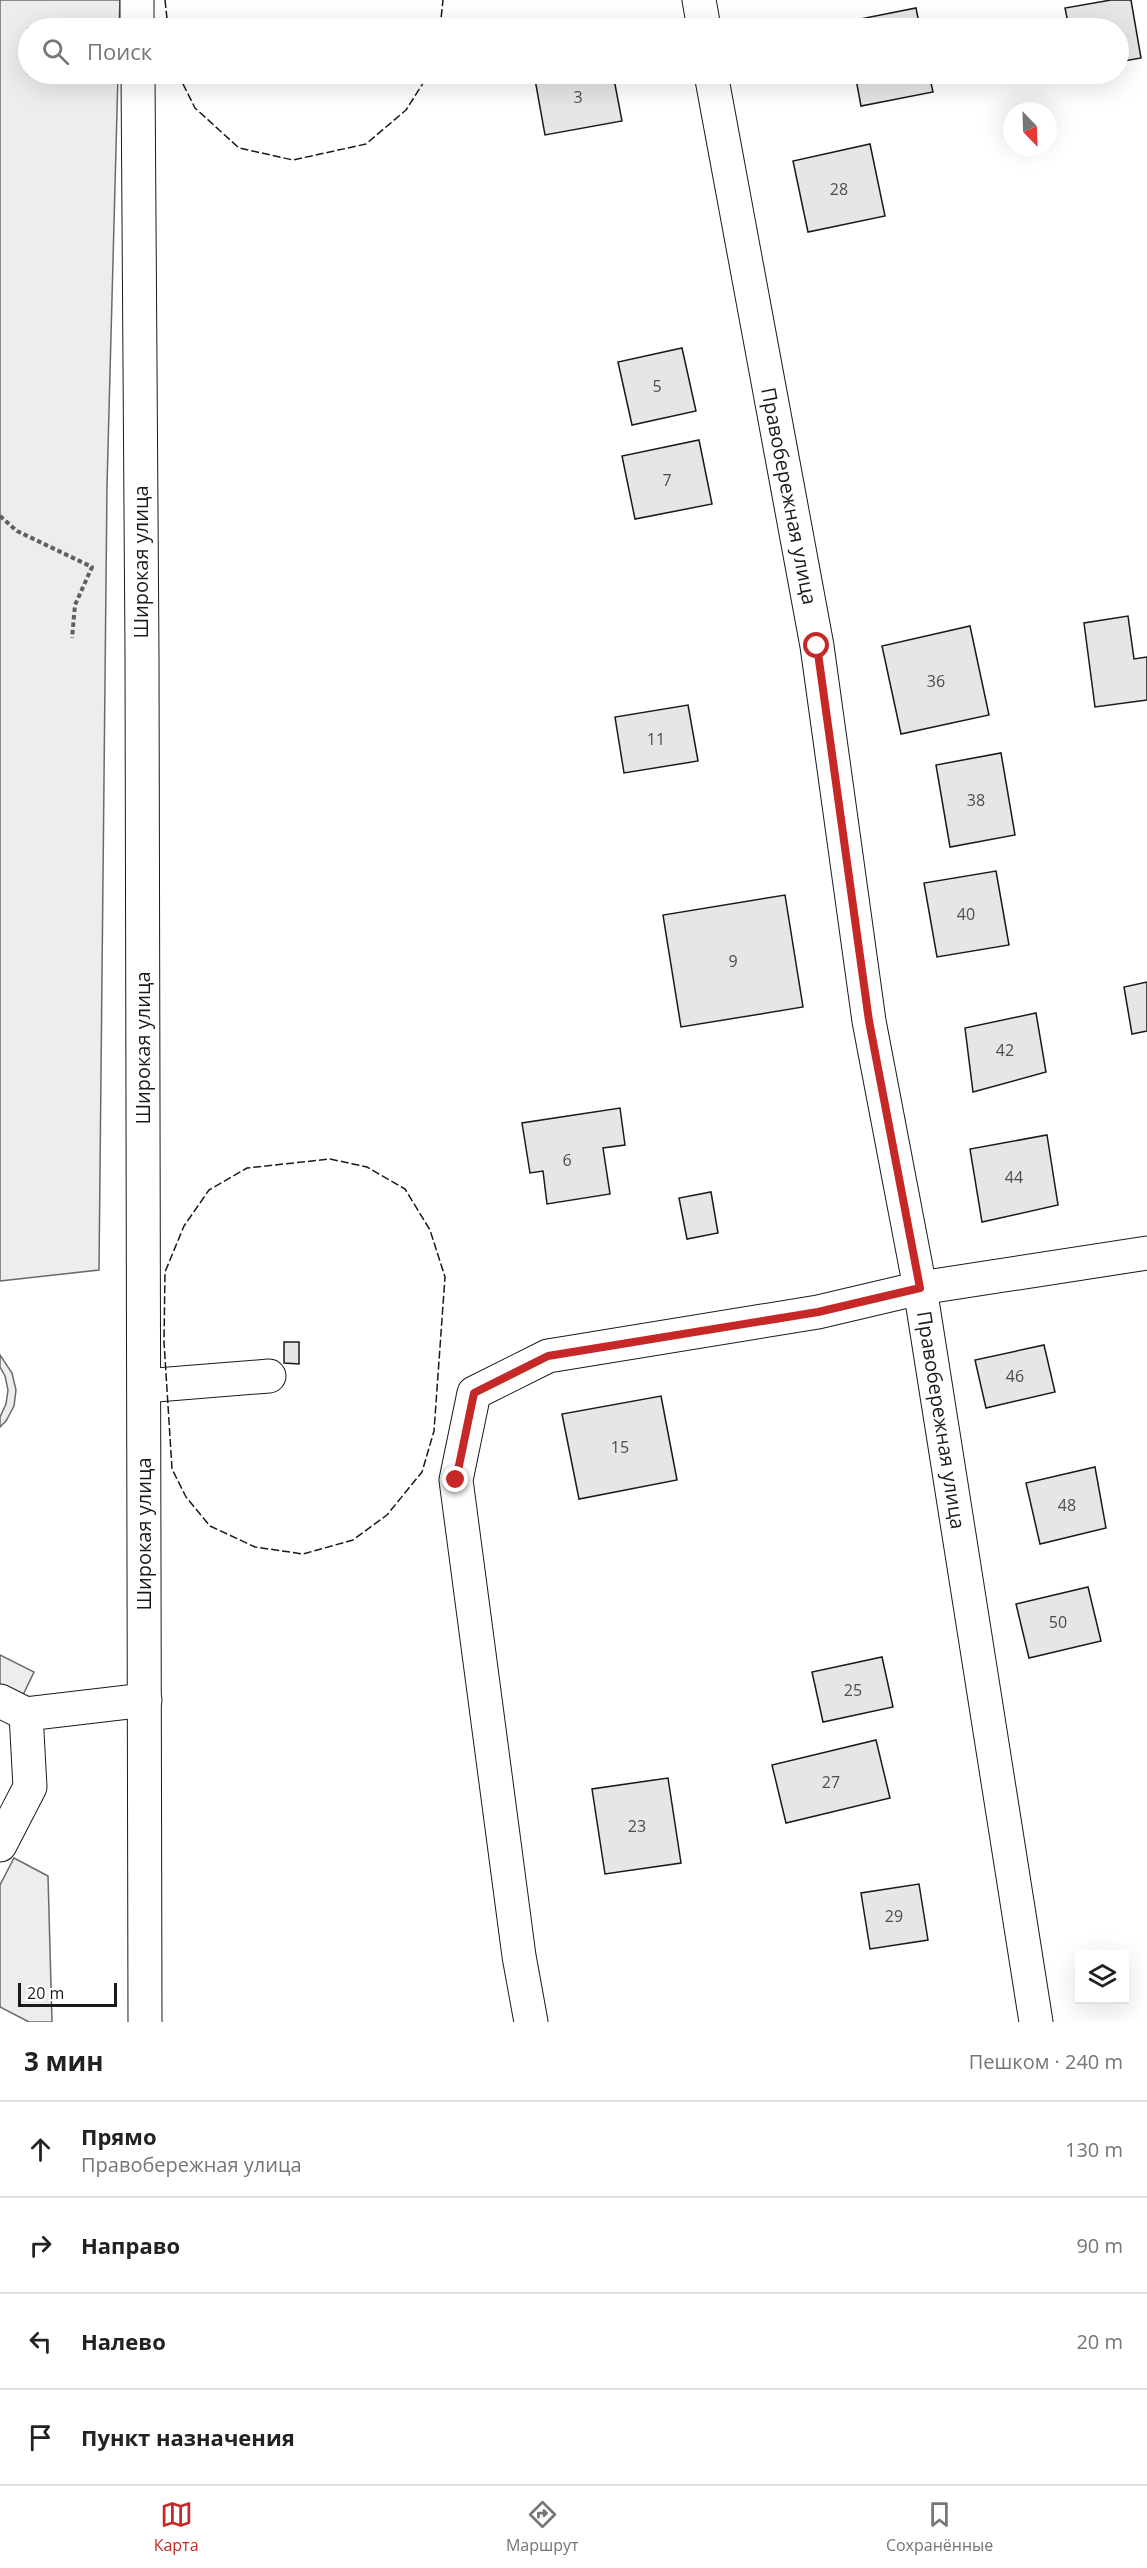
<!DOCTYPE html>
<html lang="ru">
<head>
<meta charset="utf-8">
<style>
	body { margin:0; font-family:"Open Sans",sans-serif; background:#f6f6f6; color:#222 }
	.controls { position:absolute; right:18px; bottom:18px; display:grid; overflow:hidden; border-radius:0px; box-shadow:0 6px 24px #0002 }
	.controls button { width:54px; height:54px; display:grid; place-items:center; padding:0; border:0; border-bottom:2px solid #e0e0e0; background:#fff; color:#222; font:30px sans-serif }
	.compass { position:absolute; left:1003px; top:102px; width:54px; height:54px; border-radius:50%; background:#fff; box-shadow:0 6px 24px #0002; rotate:157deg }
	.scale { position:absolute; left:18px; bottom:15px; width:99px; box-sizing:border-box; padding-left:6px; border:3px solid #1a1a1a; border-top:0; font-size:16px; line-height:21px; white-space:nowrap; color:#1a1a1a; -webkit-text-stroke:4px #fff; paint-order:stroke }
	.stop { position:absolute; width:18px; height:18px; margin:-14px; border:4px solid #c62828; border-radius:50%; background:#fff }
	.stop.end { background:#c62828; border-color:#fff; box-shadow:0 2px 6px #0008 }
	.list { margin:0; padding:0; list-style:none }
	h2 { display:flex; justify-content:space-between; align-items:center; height:78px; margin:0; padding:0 24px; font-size:26px }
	h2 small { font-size:20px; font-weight:400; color:#767676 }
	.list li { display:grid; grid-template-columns:39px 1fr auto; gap:18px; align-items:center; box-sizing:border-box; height:96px; padding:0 24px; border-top:2px solid #e0e0e0 }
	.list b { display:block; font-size:22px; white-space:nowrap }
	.list p { margin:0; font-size:20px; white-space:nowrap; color:#767676 }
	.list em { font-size:20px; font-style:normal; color:#767676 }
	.icon { flex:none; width:33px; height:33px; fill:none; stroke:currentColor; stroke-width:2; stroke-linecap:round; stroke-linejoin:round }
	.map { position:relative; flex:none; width:1147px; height:2022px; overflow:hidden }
	.search { position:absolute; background:#fff; box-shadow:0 6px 24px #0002; left:18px; right:18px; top:18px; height:66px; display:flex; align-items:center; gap:15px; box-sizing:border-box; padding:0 21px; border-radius:33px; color:#767676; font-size:22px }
	.sheet { height:462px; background:#fff }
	nav { display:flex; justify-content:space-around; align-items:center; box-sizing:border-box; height:84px; border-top:2px solid #e0e0e0; background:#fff; font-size:16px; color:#767676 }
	nav a { display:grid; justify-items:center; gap:3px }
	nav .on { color:#c62828 }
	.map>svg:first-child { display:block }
</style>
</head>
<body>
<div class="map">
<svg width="1147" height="2022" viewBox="0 0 1147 2022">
	<rect width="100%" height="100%" fill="#fff"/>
	<g fill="#ededed" stroke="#6a6a6a" stroke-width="1.5">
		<polygon points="0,0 120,0 119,28 28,28 28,74 118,74 107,486 99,1270 0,1281"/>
		<polygon points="0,1355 12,1373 16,1390 14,1406 6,1421 0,1427 0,1417 6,1404 8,1390 5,1376 0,1367"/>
		<polygon points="0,1655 34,1672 22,1697 0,1686"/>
		<polygon points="14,1858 48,1876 52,2022 29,2022 0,2007 0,1885"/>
	</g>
	<g fill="#e6e6e6" stroke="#1a1a1a" stroke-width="1.5">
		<polygon points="1111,0 1131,0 1141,58 1118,62 1118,28 1069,28 1065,8"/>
		<polygon points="916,8 920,28 846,28 845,22"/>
		<polygon points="534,74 613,74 622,121 545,135"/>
		<polygon points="855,74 929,74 933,92 861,106"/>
		<polygon points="870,144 885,216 808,232 793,161"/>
		<polygon points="682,348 696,411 632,425 618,362"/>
		<polygon points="699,440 712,504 635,519 622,456"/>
		<polygon points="1128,616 1134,659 1147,657 1147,700 1095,707 1084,623"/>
		<polygon points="970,626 989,715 901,734 882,646"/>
		<polygon points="688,705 698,761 624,773 615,717"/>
		<polygon points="1001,753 1015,835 950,847 936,765"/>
		<polygon points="996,871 1009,945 937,957 924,883"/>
		<polygon points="785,895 803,1007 681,1027 663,915"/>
		<polygon points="1147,982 1147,1031 1132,1034 1124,987"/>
		<polygon points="1036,1013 1046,1072 973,1092 965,1028"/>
		<polygon points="620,1108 625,1145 603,1148 610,1194 547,1204 543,1171 530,1173 522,1123"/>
		<polygon points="1047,1135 1058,1205 982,1222 970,1149"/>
		<polygon points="711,1192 718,1233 687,1239 679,1198"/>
		<polygon points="284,1342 299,1342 299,1364 284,1363"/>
		<polygon points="1044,1345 1055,1392 986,1408 975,1360"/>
		<polygon points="661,1396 677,1480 579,1499 562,1414"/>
		<polygon points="1095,1467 1106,1528 1040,1544 1026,1483"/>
		<polygon points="1088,1587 1101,1641 1029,1658 1016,1604"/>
		<polygon points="882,1657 893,1707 823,1722 812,1672"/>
		<polygon points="876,1740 890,1798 786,1823 772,1765"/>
		<polygon points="668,1778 681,1863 605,1874 592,1789"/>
		<polygon points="919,1884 928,1940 870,1949 861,1893"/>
	</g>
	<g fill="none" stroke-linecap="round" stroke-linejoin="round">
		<g stroke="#1a1a1a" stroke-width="35">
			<g id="minor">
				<polyline points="137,0 137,28"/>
				<polyline points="699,0 704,28"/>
				<polyline points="138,74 142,655 145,2022"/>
				<polyline points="711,74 817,646 869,1021 920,1288 1036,2022"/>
				<polyline points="144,1386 269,1376"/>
				<polyline points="0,1701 26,1714 145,1700"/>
				<polyline points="0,1845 30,1787 26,1714"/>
				<polyline points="531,2022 519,1956 456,1480 474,1393 548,1356 818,1312 920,1288 1147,1253"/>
			</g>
		</g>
		<polyline stroke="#5f5f5f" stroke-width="4" stroke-dasharray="4.5 3" stroke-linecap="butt" points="0,516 17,531 92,567 75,605 72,638"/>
		<use href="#minor" stroke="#fff" stroke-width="33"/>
		<g stroke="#1a1a1a" stroke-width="1.5" stroke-dasharray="8 3" stroke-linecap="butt">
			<polyline points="165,0 168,28"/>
			<polyline points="440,28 443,0"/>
			<polyline points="178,74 195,108 239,148 293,160 366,144 406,110 429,74"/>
			<polygon points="330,1159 367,1167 405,1189 430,1230 445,1277 434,1431 422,1472 387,1515 353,1540 303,1554 255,1547 210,1526 186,1497 172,1469 164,1342 165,1272 184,1226 209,1190 247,1168"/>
		</g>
	</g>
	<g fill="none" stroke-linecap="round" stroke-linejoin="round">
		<polyline stroke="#c62828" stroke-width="8" points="456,1480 474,1393 548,1356 818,1312 920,1288 869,1021 817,646"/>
	</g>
	<g text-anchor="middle" stroke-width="4.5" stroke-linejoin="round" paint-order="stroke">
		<g font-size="16" fill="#4d4d4d">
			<text x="578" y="103">3</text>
			<text x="839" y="195">28</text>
			<text x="657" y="392">5</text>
			<text x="667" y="486">7</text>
			<text x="936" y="687">36</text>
			<text x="656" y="745">11</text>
			<text x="976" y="806">38</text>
			<text x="966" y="920">40</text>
			<text x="733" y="967">9</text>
			<text x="1005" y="1056">42</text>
			<text x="567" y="1166">6</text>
			<text x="1014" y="1183">44</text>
			<text x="1015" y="1382">46</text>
			<text x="620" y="1453">15</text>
			<text x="1067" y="1511">48</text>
			<text x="1058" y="1628">50</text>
			<text x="853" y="1696">25</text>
			<text x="831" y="1788">27</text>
			<text x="637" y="1832">23</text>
			<text x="894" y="1922">29</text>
		</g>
		<g font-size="20" fill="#1a1a1a" stroke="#fff">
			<text transform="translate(789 496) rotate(79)" y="7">Правобережная улица</text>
			<text transform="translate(141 562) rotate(-90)" y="7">Широкая улица</text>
			<text transform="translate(143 1048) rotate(-90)" y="7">Широкая улица</text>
			<text transform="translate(941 1420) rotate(81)" y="7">Правобережная улица</text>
			<text transform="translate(144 1534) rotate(-90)" y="7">Широкая улица</text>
		</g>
	</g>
</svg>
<div class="controls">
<button><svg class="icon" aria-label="layers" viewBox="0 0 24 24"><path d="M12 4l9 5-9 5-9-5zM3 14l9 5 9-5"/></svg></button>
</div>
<svg class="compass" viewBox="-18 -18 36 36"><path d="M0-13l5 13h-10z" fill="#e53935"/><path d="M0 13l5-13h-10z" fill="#767676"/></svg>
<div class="scale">20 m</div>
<div class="stop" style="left:817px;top:646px"></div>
<div class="stop end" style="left:456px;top:1480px"></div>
<div class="search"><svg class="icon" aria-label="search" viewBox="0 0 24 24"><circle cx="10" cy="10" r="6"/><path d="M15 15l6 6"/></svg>Поиск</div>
</div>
<section class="sheet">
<h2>3 мин<small>Пешком · 240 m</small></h2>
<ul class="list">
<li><svg class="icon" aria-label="ahead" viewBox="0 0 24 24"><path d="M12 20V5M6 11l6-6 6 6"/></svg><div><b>Прямо</b><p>Правобережная улица</p></div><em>130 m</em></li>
<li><svg class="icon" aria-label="right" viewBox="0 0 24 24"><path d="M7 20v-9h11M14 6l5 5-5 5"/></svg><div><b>Направо</b></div><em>90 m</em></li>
<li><svg class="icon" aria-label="left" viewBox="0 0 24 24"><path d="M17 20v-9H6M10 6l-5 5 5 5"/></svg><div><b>Налево</b></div><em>20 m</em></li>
<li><svg class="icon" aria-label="arrive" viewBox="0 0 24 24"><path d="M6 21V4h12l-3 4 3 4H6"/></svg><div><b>Пункт назначения</b></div></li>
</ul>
</section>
<nav>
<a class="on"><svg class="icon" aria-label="map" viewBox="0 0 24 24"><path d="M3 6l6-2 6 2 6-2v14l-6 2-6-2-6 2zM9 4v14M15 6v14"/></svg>Карта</a>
<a><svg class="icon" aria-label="directions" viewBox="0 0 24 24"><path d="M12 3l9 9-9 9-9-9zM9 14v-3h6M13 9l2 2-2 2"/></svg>Маршрут</a>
<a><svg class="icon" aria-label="saved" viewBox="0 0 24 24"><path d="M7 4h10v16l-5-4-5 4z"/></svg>Сохранённые</a>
</nav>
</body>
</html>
